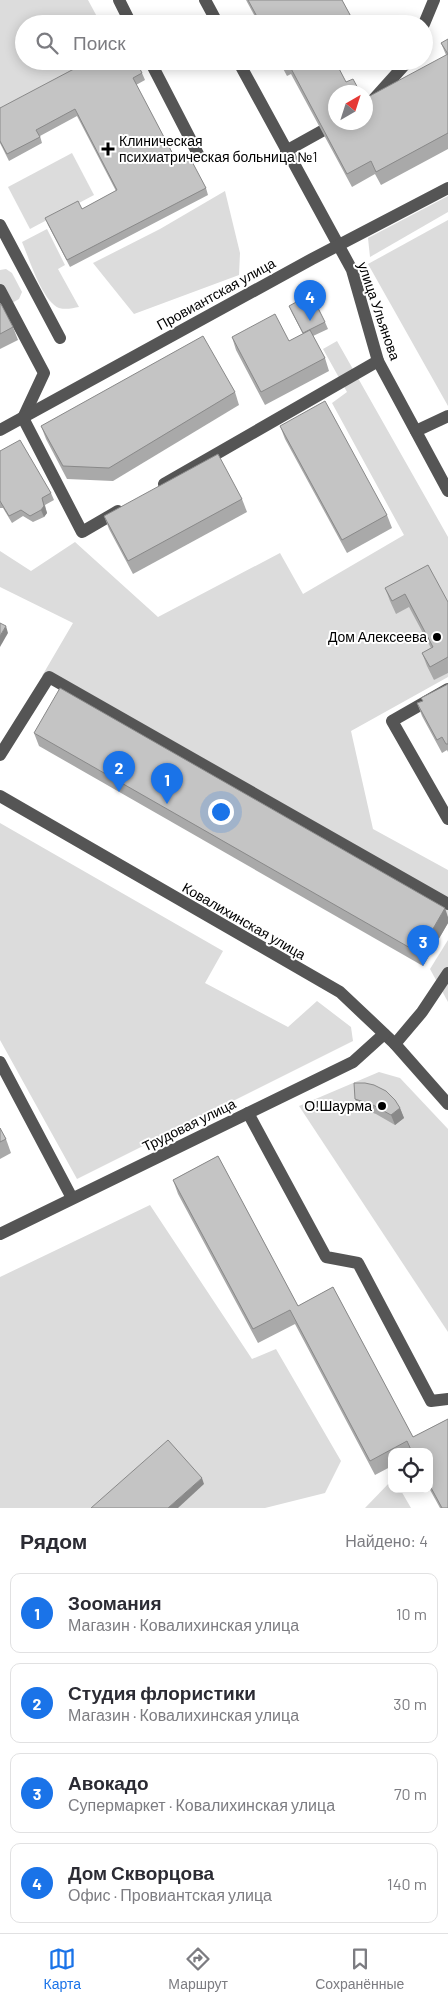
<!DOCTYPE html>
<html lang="ru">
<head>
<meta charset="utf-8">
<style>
	body { margin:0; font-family:Barlow,sans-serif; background:#f7f7f7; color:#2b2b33 }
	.controls { position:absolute; right:15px; bottom:15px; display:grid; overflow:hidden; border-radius:10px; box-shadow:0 2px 12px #0003 }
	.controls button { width:45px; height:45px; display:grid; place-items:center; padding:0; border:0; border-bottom:1px solid #e1e1e2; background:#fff; color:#2b2b33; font:25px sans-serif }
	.compass { position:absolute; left:328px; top:85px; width:45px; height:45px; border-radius:50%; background:#fff; box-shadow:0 2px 12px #0003; rotate:39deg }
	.you { position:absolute; left:220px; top:811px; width:18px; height:18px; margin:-12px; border:4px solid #fff; border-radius:50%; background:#1a73e8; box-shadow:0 0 0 8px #1a73e833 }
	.badge { display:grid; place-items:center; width:32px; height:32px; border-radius:50%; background:#1a73e8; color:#fff; font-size:16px; font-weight:700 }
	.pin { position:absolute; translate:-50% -41px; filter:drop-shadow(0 1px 2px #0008) }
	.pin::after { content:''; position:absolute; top:26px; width:18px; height:15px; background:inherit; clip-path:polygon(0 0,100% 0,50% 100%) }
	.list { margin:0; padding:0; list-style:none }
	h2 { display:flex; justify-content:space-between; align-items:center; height:65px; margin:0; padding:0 20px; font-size:21px }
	h2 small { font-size:16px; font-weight:400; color:#7c7c81 }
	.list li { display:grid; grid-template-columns:32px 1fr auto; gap:15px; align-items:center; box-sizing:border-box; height:80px; margin:0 10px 10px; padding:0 10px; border:1px solid #e1e1e2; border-radius:10px }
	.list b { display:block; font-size:19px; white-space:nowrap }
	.list p { margin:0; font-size:16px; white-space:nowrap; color:#7c7c81 }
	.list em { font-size:16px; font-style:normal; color:#7c7c81 }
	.icon { flex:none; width:28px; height:28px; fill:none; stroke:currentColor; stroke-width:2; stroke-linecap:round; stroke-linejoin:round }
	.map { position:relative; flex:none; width:448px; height:1508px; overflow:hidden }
	.search { position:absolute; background:#fff; box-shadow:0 2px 12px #0003; left:15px; right:15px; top:15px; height:55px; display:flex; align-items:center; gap:12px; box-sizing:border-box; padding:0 18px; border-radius:28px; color:#7c7c81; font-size:19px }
	.sheet { height:425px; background:#fff }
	nav { display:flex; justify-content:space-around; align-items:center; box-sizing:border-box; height:70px; border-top:1px solid #e1e1e2; background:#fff; font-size:14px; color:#7c7c81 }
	nav a { display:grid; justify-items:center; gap:2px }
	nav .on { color:#1a73e8 }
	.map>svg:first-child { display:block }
</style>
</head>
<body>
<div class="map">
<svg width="448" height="1508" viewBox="0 0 448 1508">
	<rect width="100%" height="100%" fill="#fff"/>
	<g fill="#dcdcdc">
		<polygon points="0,0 88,0 101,24 24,24 24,61 96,61 0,112"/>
		<polygon points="72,153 94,195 30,229 8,187"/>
		<polygon points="225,191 240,253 239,275 134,314 93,263 160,229"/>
		<polygon points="448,196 448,212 370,257 368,238"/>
		<polygon points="448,220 448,406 368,264"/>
		<path d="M47,229l18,36 -7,4 21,38c-6,1 -13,3 -20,1 -17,-7 -30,-50 -37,-66z"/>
		<polygon points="6,269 12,273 22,292 19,299 12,303 0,285 0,270"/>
		<polygon points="337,341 448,537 448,677 351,731 373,829 448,870 448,916 42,676 73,623 0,587 0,551 31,571 75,542 158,617 280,553 303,594 404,535 332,403 347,392 323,349"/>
		<polygon points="0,823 223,951 205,983 288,1027 317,1001 351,1027 353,1041 77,1179 0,1040"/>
		<polygon points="448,940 448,1002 430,969"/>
		<polygon points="379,1072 400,1078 448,1129 448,1332 299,1106"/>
		<polygon points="150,1205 252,1359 276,1349 341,1461 325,1493 265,1508 0,1508 0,1277"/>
		<polygon points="392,1480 392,1489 400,1489 411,1508 365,1508"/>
	</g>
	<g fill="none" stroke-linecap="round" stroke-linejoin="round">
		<g stroke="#555" stroke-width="12">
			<polyline points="119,0 131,24"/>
			<polyline points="205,0 218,24"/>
			<polyline points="424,24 434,0"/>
			<polyline points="150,61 198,154"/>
			<polyline points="238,61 352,270 378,361 448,491"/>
			<polyline points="373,100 408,61"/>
			<polyline points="286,151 322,131"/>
			<polyline points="0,225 60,338"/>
			<polyline points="0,290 44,373 23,418 82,532 118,511"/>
			<polyline points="0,430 312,259 448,188"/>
			<polyline points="416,431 448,416"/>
			<polyline points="164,484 378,361"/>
			<polyline points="448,689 392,721 448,819"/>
			<polyline points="0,755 49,677 448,904"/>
			<polyline points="0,796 340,992 395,1044 448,1104"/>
			<polyline points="395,1044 422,1012 448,973"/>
			<polyline points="0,1062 72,1198"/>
			<polyline points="248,1113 326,1257 358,1263 431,1401 448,1399"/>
			<polyline points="0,1234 353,1062 384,1034"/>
		</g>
	</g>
	<g fill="#a9a9a9">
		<polygon points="246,0 342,0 355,24 259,24"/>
		<polygon points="448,39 448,149 381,185 375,174 352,187 291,74 287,76 279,61 335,61 336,122 446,55 441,43"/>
		<polygon points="142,73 145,80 136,85 176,160 206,188 208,195 70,267 48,225 45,218 82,209 116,191 77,116 40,136 42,143 9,161 0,143 0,108"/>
		<polygon points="0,304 13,327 18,340 0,349"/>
		<polygon points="289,306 325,322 328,329 313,336 325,358 329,371 265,405 236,350 232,337 289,341 303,334 292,313"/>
		<polygon points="235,392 239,405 113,481 67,479 46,439 41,426"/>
		<polygon points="280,426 387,515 392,528 347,553 285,439"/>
		<polygon points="0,451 51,493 54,500 45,505 47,513 44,517 33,522 23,516 12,523 3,508 0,508"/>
		<polygon points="242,499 247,512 133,574 109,529 104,516"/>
		<polygon points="385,588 448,602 448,673 434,680 427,666 422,653 431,648 409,607 396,614 390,601"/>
		<polygon points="448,684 448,752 447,750 442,753 422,716 417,703 422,701"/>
		<polygon points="34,733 448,917 448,923 423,966 39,746"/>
		<polygon points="355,1099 400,1108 404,1118 395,1125 376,1114 359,1108"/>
		<polygon points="0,1128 6,1139 11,1153 0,1159"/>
		<polygon points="218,1156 298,1306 333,1287 413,1437 448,1419 448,1508 440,1508 429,1488 429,1452 392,1452 392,1466 375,1475 295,1324 258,1343 178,1194 173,1180"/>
	</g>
	<g fill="#898989">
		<polygon points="42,498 47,513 44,517 41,510"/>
		<polygon points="6,626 8,633 0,647 0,636"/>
		<polygon points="445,908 448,917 448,923 423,966 419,953"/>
		<polygon points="400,1108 404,1118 395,1125 391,1115"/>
		<polygon points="202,1478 204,1484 178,1508 168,1508"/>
	</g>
	<g fill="#c4c4c4" stroke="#898989">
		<polygon points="248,0 342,0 355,24 261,24"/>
		<polygon points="448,39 448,133 376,172 371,161 347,174 287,61 283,63 282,61 335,61 346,82 353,79 360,92 336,92 336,122 366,122 366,98 448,54 441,43"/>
		<polygon points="89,61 136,61 142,73 133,78 176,160 188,154 206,188 67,260 45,218 78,201 82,209 117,190 75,109 36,130 40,137 7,154 0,141 0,108"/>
		<polygon points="311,294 325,322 303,333 289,306"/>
		<polygon points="0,304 1,304 13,327 0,334"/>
		<polygon points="275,314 289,341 310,330 325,358 261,392 232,337"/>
		<polygon points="203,336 235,392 109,468 63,466 41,426"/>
		<polygon points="325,401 387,515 342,540 280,426"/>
		<polygon points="20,440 51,493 42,498 44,506 41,510 30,516 21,510 9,516 0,501 0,451"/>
		<polygon points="218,454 242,499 128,561 104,516"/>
		<polygon points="428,565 448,602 448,657 430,667 422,653 433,647 405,594 392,601 385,588"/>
		<polygon points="0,623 6,626 0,636"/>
		<polygon points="448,684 448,744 446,744 442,737 437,740 417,703 423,701 421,698"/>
		<polygon points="60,688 445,908 419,953 34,733"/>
		<polygon points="354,1083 365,1083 374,1085 386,1091 395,1100 400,1108 391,1115 373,1105 355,1099"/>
		<polygon points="0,1128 6,1139 0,1142"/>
		<polygon points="218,1156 298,1306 333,1287 413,1437 448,1419 448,1508 442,1508 429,1484 429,1452 412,1452 407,1441 370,1461 290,1310 253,1329 173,1180"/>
		<polygon points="168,1440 202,1478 168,1508 91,1508"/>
	</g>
	<g fill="#000" stroke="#fff" stroke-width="2">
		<path d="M105.5 141.5h5v5h5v5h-5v5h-5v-5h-5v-5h5z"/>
		<circle cx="437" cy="637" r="5"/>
		<circle cx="382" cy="1106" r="5"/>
	</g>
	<g text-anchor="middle" stroke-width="4" stroke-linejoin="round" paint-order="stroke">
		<g font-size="14" fill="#000" stroke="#fff" text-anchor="end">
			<text x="119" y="146" text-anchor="start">Клиническая<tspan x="119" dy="16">психиатрическая больница №1</tspan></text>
			<text x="427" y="642">Дом Алексеева</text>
			<text x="372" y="1111">О!Шаурма</text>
		</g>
		<g font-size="14" fill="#000" stroke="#fff">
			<text transform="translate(216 294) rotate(-29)" y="5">Провиантская улица</text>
			<text transform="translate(379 311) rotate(71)" y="5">улица Ульянова</text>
			<text transform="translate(244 921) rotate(30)" y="5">Ковалихинская улица</text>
			<text transform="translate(189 1125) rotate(-26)" y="5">Трудовая улица</text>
		</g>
	</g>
</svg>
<div class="controls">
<button><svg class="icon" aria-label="locate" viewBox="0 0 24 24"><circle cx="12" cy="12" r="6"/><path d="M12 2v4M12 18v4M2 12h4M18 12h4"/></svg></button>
</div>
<svg class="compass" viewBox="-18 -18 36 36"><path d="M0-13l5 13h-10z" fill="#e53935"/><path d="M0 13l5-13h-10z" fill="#7c7c81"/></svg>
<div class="you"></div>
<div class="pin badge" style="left:167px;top:804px">1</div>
<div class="pin badge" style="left:119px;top:792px">2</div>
<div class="pin badge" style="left:423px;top:966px">3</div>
<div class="pin badge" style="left:310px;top:321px">4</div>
<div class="search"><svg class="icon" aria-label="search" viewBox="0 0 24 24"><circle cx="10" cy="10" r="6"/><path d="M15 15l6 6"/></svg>Поиск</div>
</div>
<section class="sheet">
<h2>Рядом<small>Найдено: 4</small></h2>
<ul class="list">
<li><span class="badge">1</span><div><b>Зоомания</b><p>Магазин · Ковалихинская улица</p></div><em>10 m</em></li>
<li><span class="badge">2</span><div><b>Студия флористики</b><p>Магазин · Ковалихинская улица</p></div><em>30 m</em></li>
<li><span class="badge">3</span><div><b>Авокадо</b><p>Супермаркет · Ковалихинская улица</p></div><em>70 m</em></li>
<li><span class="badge">4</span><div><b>Дом Скворцова</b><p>Офис · Провиантская улица</p></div><em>140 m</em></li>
</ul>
</section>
<nav>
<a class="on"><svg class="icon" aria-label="map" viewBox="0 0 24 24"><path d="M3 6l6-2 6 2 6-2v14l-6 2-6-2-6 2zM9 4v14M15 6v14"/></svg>Карта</a>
<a><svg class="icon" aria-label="directions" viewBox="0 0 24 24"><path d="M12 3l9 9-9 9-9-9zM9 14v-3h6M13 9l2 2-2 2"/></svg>Маршрут</a>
<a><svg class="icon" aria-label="saved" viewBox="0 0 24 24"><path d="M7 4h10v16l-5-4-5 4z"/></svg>Сохранённые</a>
</nav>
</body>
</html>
